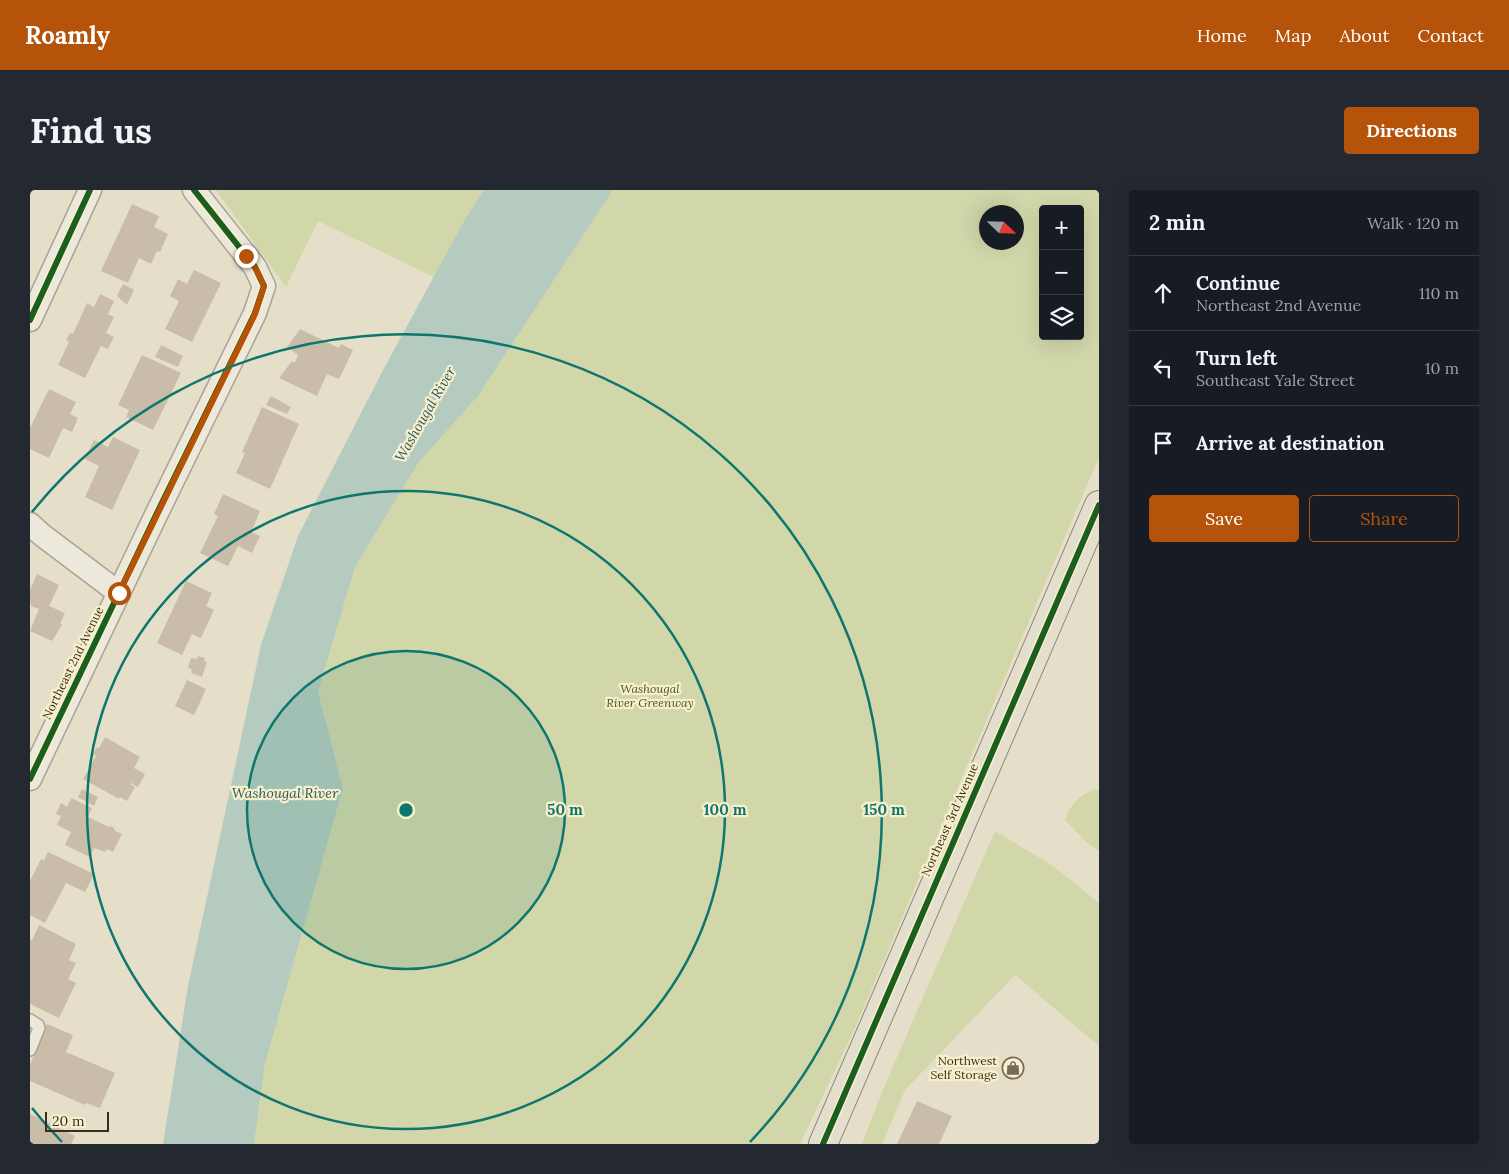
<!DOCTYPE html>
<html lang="en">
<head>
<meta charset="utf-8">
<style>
	body { margin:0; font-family:Lora,serif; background:#242831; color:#f1f3f6 }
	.controls { position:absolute; right:15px; top:15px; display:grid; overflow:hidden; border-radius:5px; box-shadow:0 5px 20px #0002 }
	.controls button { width:45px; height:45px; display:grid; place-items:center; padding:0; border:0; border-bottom:1px solid #363941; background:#171b24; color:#f1f3f6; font:25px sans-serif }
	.compass { position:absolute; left:949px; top:15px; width:45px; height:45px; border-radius:50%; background:#171b24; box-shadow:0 5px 20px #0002; rotate:113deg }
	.scale { position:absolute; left:15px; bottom:12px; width:64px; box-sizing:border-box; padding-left:5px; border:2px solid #382c1b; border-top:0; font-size:14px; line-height:18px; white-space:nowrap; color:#382c1b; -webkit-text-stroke:4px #f8f0cd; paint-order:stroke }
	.stop { position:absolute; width:15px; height:15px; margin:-11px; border:4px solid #b45309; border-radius:50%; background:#fff }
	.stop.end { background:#b45309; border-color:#fff; box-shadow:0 1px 5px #0008 }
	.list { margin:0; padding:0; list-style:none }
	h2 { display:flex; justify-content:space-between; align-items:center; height:65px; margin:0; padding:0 20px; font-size:21px }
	h2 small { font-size:16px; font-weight:400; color:#9ea1a6 }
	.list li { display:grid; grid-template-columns:32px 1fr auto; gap:15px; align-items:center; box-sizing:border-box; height:75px; padding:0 20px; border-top:1px solid #363941 }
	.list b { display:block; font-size:19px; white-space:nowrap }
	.list p { margin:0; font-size:16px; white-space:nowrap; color:#9ea1a6 }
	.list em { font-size:16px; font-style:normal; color:#9ea1a6 }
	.actions { display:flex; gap:10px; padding:15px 20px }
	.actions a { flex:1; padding:11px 0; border:1px solid #b45309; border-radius:5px; text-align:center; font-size:18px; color:#b45309 }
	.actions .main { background:#b45309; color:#fff }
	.icon { flex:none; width:28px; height:28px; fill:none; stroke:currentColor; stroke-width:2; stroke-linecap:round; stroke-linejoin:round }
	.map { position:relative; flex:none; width:1069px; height:954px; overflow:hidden; border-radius:5px }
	header { display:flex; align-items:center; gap:30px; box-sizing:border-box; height:70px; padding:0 25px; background:#b45309; color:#fff }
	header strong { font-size:24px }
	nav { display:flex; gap:28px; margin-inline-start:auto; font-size:18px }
	.intro { display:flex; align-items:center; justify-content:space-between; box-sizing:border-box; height:120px; padding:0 30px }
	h1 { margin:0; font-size:35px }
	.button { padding:12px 22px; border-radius:5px; background:#b45309; color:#fff; font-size:18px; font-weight:700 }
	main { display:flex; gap:30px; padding:0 30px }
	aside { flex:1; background:#171b24; border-radius:5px; box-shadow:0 5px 20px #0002 }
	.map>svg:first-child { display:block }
</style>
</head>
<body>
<header>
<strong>Roamly</strong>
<nav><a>Home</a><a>Map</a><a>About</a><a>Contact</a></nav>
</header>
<div class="intro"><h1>Find us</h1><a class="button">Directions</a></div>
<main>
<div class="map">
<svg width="1069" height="954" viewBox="0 0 1069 954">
	<rect width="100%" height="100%" fill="#e5dfc9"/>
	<g fill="#d2d7aa" fill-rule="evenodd">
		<polygon points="186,0 454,0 435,29 404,87 288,31 256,97"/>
		<path d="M583,0h486v267l-244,571 -55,116h-546l11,-80 78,-276 -25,-96 37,-125 64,-105 59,-66zM1013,19h37v127h-37zM956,22h30v30h-30z"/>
		<path d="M1064,599l5,1v61l-12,-8 -22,-23c6,-17 13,-23 29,-31z"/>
		<polygon points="965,641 1022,675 1069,713 1069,856 985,785 875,900 852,954 832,954 852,902"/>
	</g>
	<polygon fill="#b5cbbf" points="454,0 583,0 448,206 389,272 325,377 288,502 313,598 235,874 224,954 133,954 158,796 231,455 268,346 351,184 435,29"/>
	<g fill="#c9bdaa">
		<polygon points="102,14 129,26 124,37 138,44 130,62 127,61 121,74 109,68 98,93 71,81"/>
		<polygon points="164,80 191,93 162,152 135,139 149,111 140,106 148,89 157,94"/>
		<polygon points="93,94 104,100 97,115 87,106"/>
		<polygon points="70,104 84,111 78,124 84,127 76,143 84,147 78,159 71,156 55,188 28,175 39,152 36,150 40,143 43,144 57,113 64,117"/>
		<polygon points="270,139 309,158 311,154 323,160 309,189 297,184 287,206 249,188 262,171 265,173 268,165 257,157"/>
		<polygon points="131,155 153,166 148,177 125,167"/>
		<polygon points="112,165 151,183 123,240 96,227 99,220 88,215"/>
		<polygon points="19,199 46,212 40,224 48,228 42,242 33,238 19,268 0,259 0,238"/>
		<polygon points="241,206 261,217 257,224 236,215"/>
		<polygon points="232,217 269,234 240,299 206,283 215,263 212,262"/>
		<polygon points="83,247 110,260 82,320 55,307 69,276 55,269 64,250 78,257"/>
		<polygon points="193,304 230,321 221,342 230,346 222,363 208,356 198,376 170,363 188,326 184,324"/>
		<polygon points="7,384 29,395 19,416 35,423 30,434 32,435 22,451 0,441 9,419 1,416 0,410 0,400"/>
		<polygon points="156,391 182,403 176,416 184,420 171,448 162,444 152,465 127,453"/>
		<polygon points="168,466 175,468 174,471 177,472 172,487 161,483 162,479 158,478 161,468 167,469"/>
		<polygon points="157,490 176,499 164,525 145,516"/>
		<polygon points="75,547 110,567 104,578 115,584 108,597 101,593 100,594 105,597 97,611 90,607 89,609 53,589 66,566 63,564 67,557 69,558"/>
		<polygon points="52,599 68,607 64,616 48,607"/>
		<polygon points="41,608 62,618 58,627 79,637 80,636 84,638 85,641 92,644 83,662 77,659 75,662 64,658 60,667 35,655 41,642 27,635 31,626 26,624 31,613 37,617"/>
		<polygon points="18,662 64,684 55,702 36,693 15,733 0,725 0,691 11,669 14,670"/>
		<polygon points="9,735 46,754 39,770 46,773 38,789 46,793 29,828 0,814 0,749 2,750"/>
		<polygon points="17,834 43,845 36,862 85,883 70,918 56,913 55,915 0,891 0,875"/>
		<polygon points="887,911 922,926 909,954 867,954"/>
		<polygon points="0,924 45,946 41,954 0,954"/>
	</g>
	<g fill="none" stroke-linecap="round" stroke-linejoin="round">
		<g stroke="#aaa393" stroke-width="14">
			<polyline id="service" points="0,830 8,835 9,838 0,860"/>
		</g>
		<g stroke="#aaa393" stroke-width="25">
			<g id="minor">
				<polyline points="0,130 60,0"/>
				<polyline points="0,334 12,345 89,403"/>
				<polyline points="0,589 126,325 225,123 234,96 225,77 164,0"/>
			</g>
		</g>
		<g stroke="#8f887a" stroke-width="30">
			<polyline id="primary" points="793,954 1069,315"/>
		</g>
		<use href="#service" stroke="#ece9dc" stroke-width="11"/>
		<use href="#minor" stroke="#ece9dc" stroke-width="22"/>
		<use href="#primary" stroke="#e4dfcc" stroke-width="28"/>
		<g stroke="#f8f0cd" stroke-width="9">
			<g id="cycleway">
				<polyline points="0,130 60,0"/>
				<polyline points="0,589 126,325 225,123 234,96 225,77 164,0"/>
				<polyline points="793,954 1069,315"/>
			</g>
		</g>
		<use href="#cycleway" stroke="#1b5e20" stroke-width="6"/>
	</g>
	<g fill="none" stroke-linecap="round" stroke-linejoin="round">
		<polyline stroke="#b45309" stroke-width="6" points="89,403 225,124 234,96 225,77 216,66"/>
	</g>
	<circle cx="376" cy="620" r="159" fill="#0f766e" fill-opacity=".12"/>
	<g fill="none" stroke="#0f766e" stroke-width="2.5">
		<circle cx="376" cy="620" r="159"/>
		<circle cx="376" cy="620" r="319"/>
		<path d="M32 952A478 478 0 0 1 2 918M2 322A478 478 0 1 1 720 952"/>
	</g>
	<defs>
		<g id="shop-ring" transform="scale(1.125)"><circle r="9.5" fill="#f8f0cd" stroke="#756b58" stroke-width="1.5"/><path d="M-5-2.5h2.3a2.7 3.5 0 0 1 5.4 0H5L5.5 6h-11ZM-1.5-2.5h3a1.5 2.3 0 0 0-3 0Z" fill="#756b58"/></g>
	</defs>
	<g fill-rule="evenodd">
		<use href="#shop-ring" x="983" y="878"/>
	</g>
	<g text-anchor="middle" stroke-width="4.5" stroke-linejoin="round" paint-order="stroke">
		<g font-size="12" fill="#382c1b" stroke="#f8f0cd">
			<text transform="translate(43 473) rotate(-64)" y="4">Northeast 2nd Avenue</text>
			<text transform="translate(920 630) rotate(-66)" y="4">Northeast 3rd Avenue</text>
		</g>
		<g font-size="12" font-style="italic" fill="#445720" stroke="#f8f0cd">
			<text x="620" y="503">Washougal<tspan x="620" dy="14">River Greenway</tspan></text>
		</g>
		<g font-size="12" fill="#382c1b" stroke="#f8f0cd" text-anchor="end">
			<text x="967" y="875">Northwest<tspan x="967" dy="14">Self Storage</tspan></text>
		</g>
		<g font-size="14" font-style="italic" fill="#29585a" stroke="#f8f0cd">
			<text transform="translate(395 224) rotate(-60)" y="5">Washougal River</text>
			<text x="255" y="608">Washougal River</text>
		</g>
	</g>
	<circle cx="376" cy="620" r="8" fill="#0f766e" stroke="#f8f0cd" stroke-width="2.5"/>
	<g font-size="15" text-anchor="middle" font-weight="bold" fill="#0f766e" stroke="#f8f0cd" stroke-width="4.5" stroke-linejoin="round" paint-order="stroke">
		<text x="535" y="625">50 m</text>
		<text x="695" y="625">100 m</text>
		<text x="854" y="625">150 m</text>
	</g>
</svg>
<div class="controls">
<button>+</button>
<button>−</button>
<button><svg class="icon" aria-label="layers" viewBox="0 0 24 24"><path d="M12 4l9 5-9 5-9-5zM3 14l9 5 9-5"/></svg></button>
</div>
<svg class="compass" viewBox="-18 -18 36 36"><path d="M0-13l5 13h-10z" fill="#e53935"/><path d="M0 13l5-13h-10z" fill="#9ea1a6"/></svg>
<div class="scale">20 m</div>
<div class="stop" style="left:89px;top:403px"></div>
<div class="stop end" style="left:216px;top:66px"></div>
</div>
<aside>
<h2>2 min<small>Walk · 120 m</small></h2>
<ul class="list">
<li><svg class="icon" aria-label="ahead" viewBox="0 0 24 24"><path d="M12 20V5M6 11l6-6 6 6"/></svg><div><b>Continue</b><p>Northeast 2nd Avenue</p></div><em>110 m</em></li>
<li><svg class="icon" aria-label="left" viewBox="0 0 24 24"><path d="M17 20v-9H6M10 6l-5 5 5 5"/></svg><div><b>Turn left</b><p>Southeast Yale Street</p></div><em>10 m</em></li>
<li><svg class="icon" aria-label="arrive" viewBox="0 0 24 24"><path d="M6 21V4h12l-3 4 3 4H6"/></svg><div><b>Arrive at destination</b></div></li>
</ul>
<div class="actions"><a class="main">Save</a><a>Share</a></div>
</aside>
</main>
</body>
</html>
